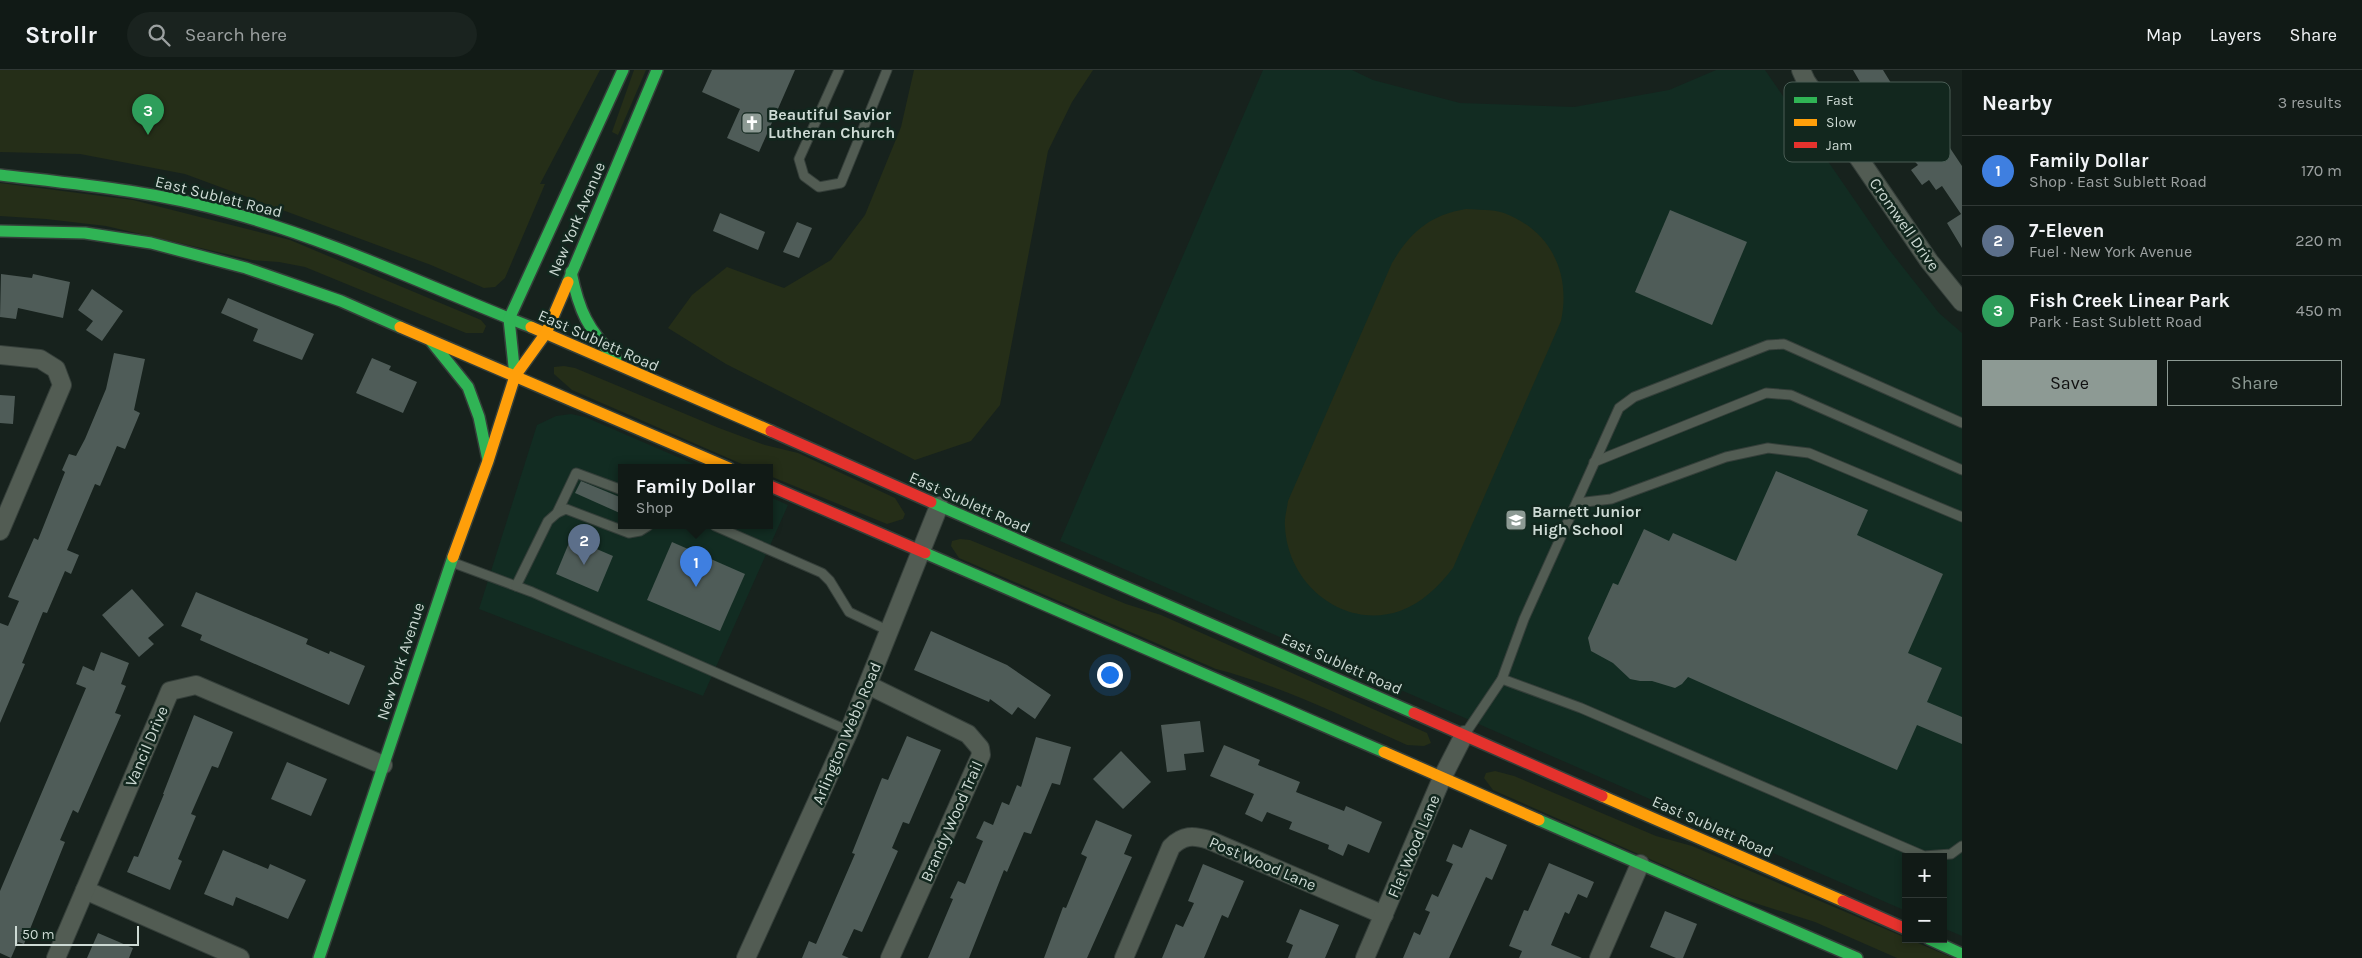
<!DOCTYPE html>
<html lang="en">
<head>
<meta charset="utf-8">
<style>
	body { margin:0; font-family:Karla,sans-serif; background:#1a231f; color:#f1f3f6 }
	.controls { position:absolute; right:15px; bottom:15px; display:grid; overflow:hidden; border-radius:0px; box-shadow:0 2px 8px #0003 }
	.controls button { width:45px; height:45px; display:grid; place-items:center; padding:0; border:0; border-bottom:1px solid #303835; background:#111a16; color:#f1f3f6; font:25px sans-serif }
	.scale { position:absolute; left:15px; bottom:12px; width:124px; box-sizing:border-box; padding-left:5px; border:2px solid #cddad4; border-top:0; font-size:14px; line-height:18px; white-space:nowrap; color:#cddad4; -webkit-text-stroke:4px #12271e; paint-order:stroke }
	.you { position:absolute; left:1109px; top:604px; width:18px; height:18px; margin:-12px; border:4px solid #fff; border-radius:50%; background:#1a73e8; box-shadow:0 0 0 8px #1a73e833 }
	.badge { display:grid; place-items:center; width:32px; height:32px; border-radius:50%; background:#8d9a94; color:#fff; font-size:16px; font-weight:700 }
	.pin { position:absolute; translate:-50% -41px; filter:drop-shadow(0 1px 2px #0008) }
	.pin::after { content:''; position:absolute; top:26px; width:18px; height:15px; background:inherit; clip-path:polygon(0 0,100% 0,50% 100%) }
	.popup { position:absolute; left:618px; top:394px; width:155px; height:65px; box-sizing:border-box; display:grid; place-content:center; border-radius:0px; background:#111a16; filter:drop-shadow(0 1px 4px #0005); font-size:16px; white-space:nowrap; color:#9ca1a1 }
	.popup b { font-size:19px; color:#f1f3f6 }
	.popup::after { content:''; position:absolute; left:50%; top:100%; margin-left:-10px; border:10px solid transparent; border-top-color:#111a16 }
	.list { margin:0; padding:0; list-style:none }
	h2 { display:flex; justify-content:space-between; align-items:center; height:65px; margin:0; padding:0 20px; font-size:21px }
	h2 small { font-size:16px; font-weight:400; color:#9ca1a1 }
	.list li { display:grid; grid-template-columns:32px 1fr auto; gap:15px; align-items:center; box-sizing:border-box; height:70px; padding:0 20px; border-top:1px solid #303835 }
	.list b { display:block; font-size:19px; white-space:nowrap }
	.list p { margin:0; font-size:16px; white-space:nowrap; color:#9ca1a1 }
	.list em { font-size:16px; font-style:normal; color:#9ca1a1 }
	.actions { display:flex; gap:10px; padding:15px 20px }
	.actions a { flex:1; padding:11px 0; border:1px solid #8d9a94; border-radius:0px; text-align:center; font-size:18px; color:#8d9a94 }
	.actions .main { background:#8d9a94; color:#111 }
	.icon { flex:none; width:28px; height:28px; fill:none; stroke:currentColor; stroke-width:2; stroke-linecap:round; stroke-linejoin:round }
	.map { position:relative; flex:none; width:1962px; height:888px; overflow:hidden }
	header { display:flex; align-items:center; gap:30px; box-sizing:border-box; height:70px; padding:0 25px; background:#111a16; border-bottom:1px solid #303835 }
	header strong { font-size:24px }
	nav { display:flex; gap:28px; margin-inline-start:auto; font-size:18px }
	.search { width:350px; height:45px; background:#1a231f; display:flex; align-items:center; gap:12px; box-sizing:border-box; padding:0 18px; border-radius:28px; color:#9ca1a1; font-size:19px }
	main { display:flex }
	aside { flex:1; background:#111a16 }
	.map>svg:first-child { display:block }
</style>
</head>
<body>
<header>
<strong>Strollr</strong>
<div class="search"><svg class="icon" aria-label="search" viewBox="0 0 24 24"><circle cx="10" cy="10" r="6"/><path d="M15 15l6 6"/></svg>Search here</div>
<nav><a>Map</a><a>Layers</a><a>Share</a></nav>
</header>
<main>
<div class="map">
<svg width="1962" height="888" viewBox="0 0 1962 888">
	<rect width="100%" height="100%" fill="#17221d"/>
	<g fill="#122c22">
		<polygon points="1263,0 1352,0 1373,10 1460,33 1574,37 1669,20 1716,0 1765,0 1887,177 1939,243 1962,263 1962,866 1943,858 1943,787 1906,787 1906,841 1060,471"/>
		<polygon points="571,344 585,347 703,398 622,398 622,456 770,456 770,427 788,435 703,626 479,539 537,355 556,346"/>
	</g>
	<g fill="#252e18">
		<polygon points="0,0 600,0 540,114 545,114 505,208 495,217 484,218 431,195 185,104 80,84 0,82"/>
		<polygon points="634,0 646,0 618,65 612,62"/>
		<polygon points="914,0 1093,0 1072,32 1048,81 1000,335 971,371 915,390 726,294 668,258 692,225 727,197 784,218 831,190 865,145 901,57"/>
		<polygon points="0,113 133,130 290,170 481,250 486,256 483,263 466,263 305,197 279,192 252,190 106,156 46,149 0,146"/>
		<path d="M1466,139c12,1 26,0 38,4 47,18 67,60 57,108l-108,247c-14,18 -31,35 -53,43 -56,19 -112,-26 -115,-84 -1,-8 2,-18 3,-26l104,-238c18,-30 37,-48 74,-54z"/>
		<polygon points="564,296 575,298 719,358 765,375 798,383 895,428 905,444 903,449 887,454 770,406 770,398 751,398 572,320 554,304 554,297"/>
		<path d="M960,469l10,1 156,64 35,11 266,118 4,10 -7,3 -17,-1c-63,-28 -125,-59 -191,-76l-257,-111 -8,-12 1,-5z"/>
		<polygon points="1495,701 1514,706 1656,766 1692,776 1953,888 1897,888 1815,852 1736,827 1493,720 1484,708 1486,703"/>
	</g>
	<g fill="#4f5c58">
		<polygon points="712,0 795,0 759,82 727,68 740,39 702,22"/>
		<polygon points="1853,0 1883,0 1907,39 1910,36 1946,76 1948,75 1962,96 1962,178 1947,153 1961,144 1942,116 1936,120 1929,110 1922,115 1911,100 1918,95 1885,60 1887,58"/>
		<polygon points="1670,140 1747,172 1712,255 1635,222"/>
		<polygon points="720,143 765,162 758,180 713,161"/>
		<polygon points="797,152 812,158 799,188 783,182"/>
		<polygon points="1,204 32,208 33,204 70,212 63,248 18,238 16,249 0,247"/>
		<polygon points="92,219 123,241 102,271 86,260 93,251 78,240"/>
		<polygon points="228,228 314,264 302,290 253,271 258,259 221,243"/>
		<polygon points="114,283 145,289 134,340 140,343 125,379 117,376 100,416 95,414 67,480 79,485 71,504 65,501 47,543 43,542 22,593 25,594 0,653 0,553 8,556 19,531 8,527 34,468 38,470 65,402 62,400 69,384 76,386 85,369 106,319"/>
		<polygon points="372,288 391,296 389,300 417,312 403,343 356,323"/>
		<polygon points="0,325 15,326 13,354 0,353"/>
		<polygon points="1776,401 1868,440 1857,465 1943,504 1908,583 1942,598 1927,632 1962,647 1962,674 1917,655 1897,700 1688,607 1682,614 1675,618 1652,611 1640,611 1630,609 1613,593 1591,581 1588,568 1613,513 1618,515 1644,459 1669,471 1673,463 1736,491"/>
		<polygon points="581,411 622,428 622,444 575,423"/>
		<polygon points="571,468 613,486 598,522 556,504"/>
		<polygon points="672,472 745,504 720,561 647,530"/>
		<polygon points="132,519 164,555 148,568 154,574 139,587 102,545"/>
		<polygon points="196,522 308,569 306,574 329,584 330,581 365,596 349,635 200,570 202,565 181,556"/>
		<polygon points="931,561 1007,595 1051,625 1035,649 1018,637 1012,645 990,629 989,632 914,600"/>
		<polygon points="101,582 129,593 121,614 126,616 115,643 121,645 78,743 73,740 60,770 65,772 24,874 18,872 11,888 0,883 0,821 86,618 76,614 83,596 94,601"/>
		<polygon points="194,645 233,662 218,698 212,696 191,744 196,746 178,789 182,791 170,820 127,802 134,786 138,787 164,724 163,724"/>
		<polygon points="1200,651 1204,682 1184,684 1186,700 1167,702 1161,655"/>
		<polygon points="907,666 941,680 909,754 903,752 892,778 898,781 862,862 854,859 842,885 849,888 802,888 809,871 816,874 855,784 852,783 882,708 888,710"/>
		<polygon points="1036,667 1071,677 1060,715 1052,713 1031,764 1024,762 1007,802 1004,800 969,888 928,888 953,829 950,828 958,811 965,814 983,771 976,768 984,751 993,755 1002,732 1009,735 1017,715 1021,717"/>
		<polygon points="1224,675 1260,690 1258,695 1300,712 1296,722 1344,741 1346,736 1382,752 1369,783 1348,774 1343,786 1328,779 1329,775 1289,759 1292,752 1267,742 1262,752 1245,744 1254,724 1210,706"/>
		<polygon points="1121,681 1151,712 1123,739 1093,709"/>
		<polygon points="287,692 327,709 311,746 271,729"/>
		<polygon points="1096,750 1132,765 1124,784 1132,787 1087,888 1044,888 1063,837 1066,838 1087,787 1081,784"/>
		<polygon points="1470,759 1507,775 1492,810 1486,807 1449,888 1403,888 1414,862 1420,865 1430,842 1425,840 1432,824 1438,827 1453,794 1446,791 1453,774 1462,778"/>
		<polygon points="223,780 268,799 270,794 306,810 288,849 236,827 233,836 204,824"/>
		<polygon points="1549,793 1594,812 1587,828 1578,824 1569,844 1565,842 1551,875 1582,888 1519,888 1522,881 1509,876 1524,840 1528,841"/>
		<polygon points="1203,794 1244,811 1228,848 1222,845 1204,888 1162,888 1176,854 1183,857 1194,833 1188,831"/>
		<polygon points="1300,839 1339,855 1325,888 1288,888 1293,875 1286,872"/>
		<polygon points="1665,841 1697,854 1683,888 1676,888 1650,877"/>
		<polygon points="98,863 133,878 129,888 87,888"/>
	</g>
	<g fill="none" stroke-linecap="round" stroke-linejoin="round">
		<g stroke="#353f3a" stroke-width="11">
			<g id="lane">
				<polyline points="839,0 799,89 804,106 819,117 841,113 887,0"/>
				<polyline points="1594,392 1766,323 1791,325 1962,400"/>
				<polyline points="1577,433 1611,429 1726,387 1768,378 1809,383 1962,447"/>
				<polyline points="557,443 576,403 622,420"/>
				<polyline points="715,456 822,503 830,511 849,542 889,561"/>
				<polyline points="454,493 532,522 849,661"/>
				<polyline points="516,516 548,451 557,443 566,439 629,463 640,461 648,456"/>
				<polyline points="1502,609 1581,638 1924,786 1951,784 1962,776"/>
				<polyline points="1465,664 1502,609 1524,549 1619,338 1634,327 1768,275 1784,274 1962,353"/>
			</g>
		</g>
		<g stroke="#353f3a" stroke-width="20">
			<g id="street">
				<polyline points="1801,0 1806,11 1929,191 1962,232"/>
				<polyline points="0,285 40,289 56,299 62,315 0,461"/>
				<polyline points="868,615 968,664 980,678 981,685 890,888"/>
				<polyline points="85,820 240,888"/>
				<polyline points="56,888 170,621 196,615 383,695"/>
				<polyline points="746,888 849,661 939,436"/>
				<path d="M1124,888l47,-111c12,-12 22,-12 38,-7l175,75"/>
				<polyline points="1365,888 1442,708 1464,665"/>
				<polyline points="1599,888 1640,794"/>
			</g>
		</g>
		<g stroke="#353f3a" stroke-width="14">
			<g id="fast">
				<path d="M0,105c76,9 154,16 228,37 104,28 203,76 303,115"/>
				<polyline points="0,161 85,163 151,173 246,198 341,231 400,257"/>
				<path d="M571,202c8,39 17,58 45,86"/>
				<polyline points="568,212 657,0"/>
				<polyline points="431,271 468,317 479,347 488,390"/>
				<polyline points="515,306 509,249 623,0"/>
				<polyline points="931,432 1414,643"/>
				<polyline points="925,483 1384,682"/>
				<polyline points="1539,750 1857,888"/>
				<polyline points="1929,869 1962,884"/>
				<polyline points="319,888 453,487"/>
			</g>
		</g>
		<g stroke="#353f3a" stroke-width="14">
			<g id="slow">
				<polyline points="400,257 729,398"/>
				<polyline points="531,257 771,361"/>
				<polyline points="453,487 488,391 515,306 546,263 568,212"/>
				<polyline points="1384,682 1539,750"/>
				<polyline points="1602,726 1843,831"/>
			</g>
		</g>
		<g stroke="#353f3a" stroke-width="14">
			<g id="jam">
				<polyline points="771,361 931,432"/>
				<polyline points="770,416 925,483"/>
				<polyline points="1414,643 1602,726"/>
				<polyline points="1843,831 1906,859"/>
			</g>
		</g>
		<use href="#lane" stroke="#525c53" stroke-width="9"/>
		<use href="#street" stroke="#525c53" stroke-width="18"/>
		<use href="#fast" stroke="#30b455" stroke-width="11"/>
		<use href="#slow" stroke="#ff9f0a" stroke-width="11"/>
		<use href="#jam" stroke="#e5322d" stroke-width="11"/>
	</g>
	<defs>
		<g id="church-square" transform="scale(1.125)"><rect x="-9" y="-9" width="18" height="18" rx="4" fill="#8d9a94" stroke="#12271e"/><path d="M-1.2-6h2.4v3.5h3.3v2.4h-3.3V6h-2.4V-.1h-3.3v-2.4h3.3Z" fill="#fff"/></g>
		<g id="school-square" transform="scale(1.125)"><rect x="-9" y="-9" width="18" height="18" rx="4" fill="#8d9a94" stroke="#12271e"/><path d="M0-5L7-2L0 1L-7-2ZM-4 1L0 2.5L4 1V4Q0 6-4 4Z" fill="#fff"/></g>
	</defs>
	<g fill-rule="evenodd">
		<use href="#church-square" x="752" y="53"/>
		<use href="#school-square" x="1516" y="450"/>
	</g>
	<g text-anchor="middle" stroke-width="5" stroke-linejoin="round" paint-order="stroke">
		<g font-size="16" font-weight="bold" fill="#cddad4" stroke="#12271e" text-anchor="start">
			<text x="768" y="50">Beautiful Savior<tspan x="768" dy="18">Lutheran Church</tspan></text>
			<text x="1532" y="447">Barnett Junior<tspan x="1532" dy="18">High School</tspan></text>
		</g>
		<g font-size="16" fill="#cddad4" stroke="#12271e">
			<text transform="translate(219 126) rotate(14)" y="6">East Sublett Road</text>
			<text transform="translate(576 149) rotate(-67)" y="6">New York Avenue</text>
			<text transform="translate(1905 154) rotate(55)" y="6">Cromwell Drive</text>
			<text transform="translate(599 270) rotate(24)" y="6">East Sublett Road</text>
			<text transform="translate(970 432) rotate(24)" y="6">East Sublett Road</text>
			<text transform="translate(400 591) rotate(-72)" y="6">New York Avenue</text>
			<text transform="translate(1342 593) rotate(24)" y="6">East Sublett Road</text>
			<text transform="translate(846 663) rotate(-67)" y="6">Arlington Webb Road</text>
			<text transform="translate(146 676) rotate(-67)" y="6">Vancil Drive</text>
			<text transform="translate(951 751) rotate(-66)" y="6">Brandy Wood Trail</text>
			<text transform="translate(1713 756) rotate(24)" y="6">East Sublett Road</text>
			<text transform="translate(1413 776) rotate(-67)" y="6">Flat Wood Lane</text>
			<text transform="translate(1263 793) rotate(23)" y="6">Post Wood Lane</text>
		</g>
	</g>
	<rect x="1784" y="12" width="166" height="80" rx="8" fill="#12271e" stroke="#4a5d55" stroke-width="1"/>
	<rect x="1794" y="27" width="23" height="6" fill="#30b455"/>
	<rect x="1794" y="49" width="23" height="7" fill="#ff9f0a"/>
	<rect x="1794" y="72" width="23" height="6" fill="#e5322d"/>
	<g font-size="14" fill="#cddad4">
		<text x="1826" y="35">Fast</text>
		<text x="1826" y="57">Slow</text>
		<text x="1826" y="80">Jam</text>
	</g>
</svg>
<div class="controls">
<button>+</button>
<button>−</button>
</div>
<div class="scale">50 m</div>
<div class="you"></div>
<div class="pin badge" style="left:696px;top:517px;background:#3f7fe0">1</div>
<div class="popup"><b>Family Dollar</b>Shop</div>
<div class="pin badge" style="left:584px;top:495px;background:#5c6f8a">2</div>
<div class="pin badge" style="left:148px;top:65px;background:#2e9e5b">3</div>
</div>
<aside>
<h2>Nearby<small>3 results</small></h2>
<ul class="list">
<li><span class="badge" style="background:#3f7fe0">1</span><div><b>Family Dollar</b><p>Shop · East Sublett Road</p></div><em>170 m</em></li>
<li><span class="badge" style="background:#5c6f8a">2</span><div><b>7-Eleven</b><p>Fuel · New York Avenue</p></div><em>220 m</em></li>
<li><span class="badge" style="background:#2e9e5b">3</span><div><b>Fish Creek Linear Park</b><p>Park · East Sublett Road</p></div><em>450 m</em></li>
</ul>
<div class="actions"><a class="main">Save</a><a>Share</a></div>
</aside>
</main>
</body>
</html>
